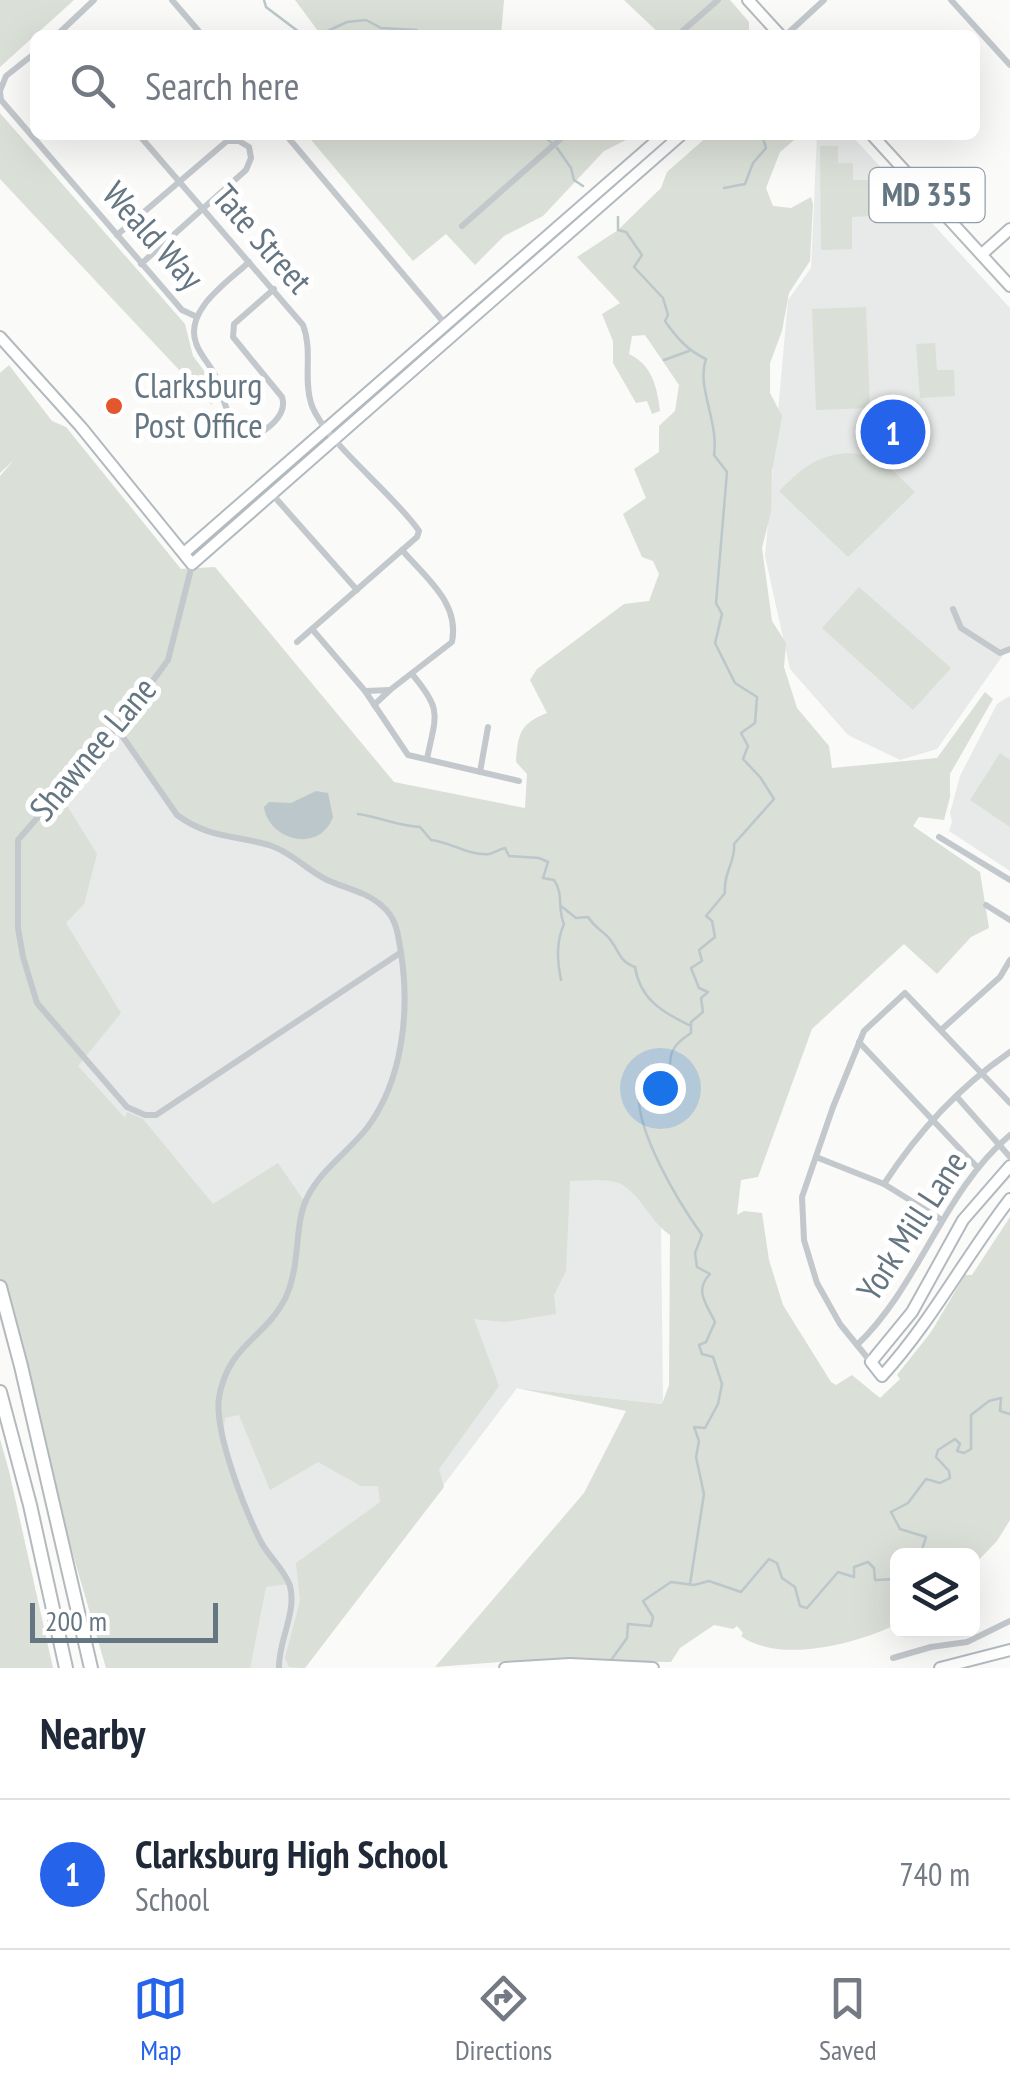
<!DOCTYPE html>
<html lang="en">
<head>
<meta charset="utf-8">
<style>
	body { margin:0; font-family:"PT Sans Narrow",sans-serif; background:#f2f2f3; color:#1f2937 }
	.controls { position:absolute; right:30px; bottom:30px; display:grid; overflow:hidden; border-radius:15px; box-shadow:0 10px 40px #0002 }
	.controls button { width:90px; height:90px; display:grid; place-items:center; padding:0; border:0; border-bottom:2px solid #e0e1e3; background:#fff; color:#1f2937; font:50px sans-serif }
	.scale { position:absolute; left:30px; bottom:25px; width:188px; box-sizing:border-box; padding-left:10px; border:5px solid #657683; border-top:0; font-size:28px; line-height:35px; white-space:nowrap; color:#657683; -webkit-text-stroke:8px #fff; paint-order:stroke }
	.you { position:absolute; left:660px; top:1088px; width:35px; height:35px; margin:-25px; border:8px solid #fff; border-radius:50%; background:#1a73e8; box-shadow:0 0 0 15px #1a73e833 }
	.badge { display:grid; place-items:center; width:65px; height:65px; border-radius:50%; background:#2563eb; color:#fff; font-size:32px; font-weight:700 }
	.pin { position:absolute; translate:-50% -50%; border:5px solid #fff; box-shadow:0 2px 10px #0006 }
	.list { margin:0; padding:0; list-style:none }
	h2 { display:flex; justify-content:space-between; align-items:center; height:130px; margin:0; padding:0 40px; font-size:42px }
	h2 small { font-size:32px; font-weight:400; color:#747a83 }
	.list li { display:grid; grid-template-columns:65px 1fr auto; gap:30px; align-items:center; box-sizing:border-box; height:150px; padding:0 40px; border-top:2px solid #e0e1e3 }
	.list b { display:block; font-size:38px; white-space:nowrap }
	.list p { margin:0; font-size:32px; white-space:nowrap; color:#747a83 }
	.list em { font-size:32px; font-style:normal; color:#747a83 }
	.icon { flex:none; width:55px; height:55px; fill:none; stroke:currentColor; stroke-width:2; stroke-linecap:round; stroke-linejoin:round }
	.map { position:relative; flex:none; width:1010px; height:1668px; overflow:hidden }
	.search { position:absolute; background:#fff; box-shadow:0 10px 40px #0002; left:30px; right:30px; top:30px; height:110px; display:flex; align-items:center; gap:25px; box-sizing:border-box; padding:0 35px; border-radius:15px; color:#747a83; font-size:38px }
	.sheet { height:280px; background:#fff }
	nav { display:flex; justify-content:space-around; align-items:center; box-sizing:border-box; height:140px; border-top:2px solid #e0e1e3; background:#fff; font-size:28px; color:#747a83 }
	nav a { display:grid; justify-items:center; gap:5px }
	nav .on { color:#2563eb }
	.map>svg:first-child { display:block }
</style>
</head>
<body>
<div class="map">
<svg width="1010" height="1668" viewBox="0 0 1010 1668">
	<rect width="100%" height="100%" fill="#fafaf8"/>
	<g fill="#e8e9e9">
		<polygon points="817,135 851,135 1010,308 1010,645 937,749 900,760 848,735 790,669 765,556 788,300 811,268"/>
		<polygon points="0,489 170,575 477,912 661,1225 663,1404 517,1388 305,1668 107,1668"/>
		<polygon points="1010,696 1010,871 949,831 952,822 950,813 960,776 997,704"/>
	</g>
	<g fill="#dadfd7" fill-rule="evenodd">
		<polygon points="0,0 74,0 0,67"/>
		<polygon points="295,0 504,0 501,35 321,35"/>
		<polygon points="624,0 730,0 749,22 749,35 661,35"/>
		<polygon points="0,113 185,324 193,356 214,384 212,405 0,179"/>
		<polygon points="307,135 636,135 604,151 543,216 504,236 475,265 446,234 413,261"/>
		<path d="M709,135h91l-20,17 -14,36 7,18 18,2 20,-11 2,7 -3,57 -21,32 -7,38 -12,32v30l12,23 -10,56 -1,40 -9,36 10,73 14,22 -2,24 13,41 32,38 3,22 105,-10 48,-66 8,7 -43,75v23l-6,23 -25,-3 -6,9 67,46 9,56 -18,9 -34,37 -33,-30 -92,85 -54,148 -17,3 -4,35 7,-4 18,2 7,47 14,45 48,77 5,3 16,-10 28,23 20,-19 -3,-4 34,-43 34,-57h7l38,-58v303l-13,21 -24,25 -1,-10h-74l-1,68c-40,20 -118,40 -156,12l2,-3 -6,-7 -4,3 -19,-4 -34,23 -9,14 -159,-1 -77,6 149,-174 42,-82 -109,-23 145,16 7,-19 1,-150c-22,-14 -33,-51 -59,-54 -13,-2 -28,0 -41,0l-4,90 -12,24 2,19 -52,8 -30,-3 25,67 -60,83 5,18 -139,181 -16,-1 -4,-9 15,-57 -4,-38 84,-61 -2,-16h-17l-43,-24 -48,28 -31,-75 -14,3c-7,45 39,128 64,166l-23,3 -16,81h-144l-106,-364v-828l14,-16 -14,13v-100l9,-8 43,56 14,6 115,142 34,-2 179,215 131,26 2,-34 -11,-12c2,-29 4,-38 31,-49l-17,-33 7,-11 87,-65 25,-3 10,-27 -6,-13 -11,-4 -19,-43 23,-16 -12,-29 25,-17v-26l16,-15 4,-26 -34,-50 -13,1 -3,18c23,11 28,32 31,57l-8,3 -5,-13 -11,2 -23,-40v-22l-11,-27 18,-11 -43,-46 41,-27 43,-42 6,-16zM116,728l61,87 40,22 65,13 42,28 59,28 13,17 9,78 -8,56 -16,47 -14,24 -63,73 -26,-38 -65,41 -70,-85 -16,-7 -2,6 -47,-52 43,-53 -55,-90 18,-19 13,-50 -39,-63z"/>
		<polygon points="838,146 838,163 853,163 853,180 871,180 871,216 852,217 852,249 821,250 820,146"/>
		<polygon points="866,307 870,408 816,410 812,309"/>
		<polygon points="935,343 937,370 954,370 955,396 920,398 916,344"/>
		<path d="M849,453l30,4 36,35 -67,65 -69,-66c23,-22 37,-36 70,-38z"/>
		<polygon points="859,587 951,668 913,710 822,628"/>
		<polygon points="1000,753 1010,760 1010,827 970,800"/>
		<polygon points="0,1439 9,1471 53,1668 0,1668"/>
	</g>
	<path fill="#bbc7cb" d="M316,791l12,2 5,24c-14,38 -65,22 -69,-10l5,-5 22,1z"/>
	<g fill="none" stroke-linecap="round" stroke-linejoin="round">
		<g stroke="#bbc7cb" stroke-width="2.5">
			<polyline points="264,0 266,7 303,35"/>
			<polyline points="319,35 347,22 366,20 381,28 417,30 419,35"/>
			<polyline points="542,135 552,143"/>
			<polyline points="557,148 571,168 574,180 583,186"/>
			<polyline points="724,188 745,184 753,163 766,148 762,135"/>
			<path d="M618,217v13l8,2 16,23 -8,12 29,31 5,17 -3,6c11,16 23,30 41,38 -10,28 13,62 8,96l13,17 -11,131 6,11 -7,29 20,40 22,14 -2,26 -14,10 7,13 -5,13 17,18 14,22 -40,45c2,17 -11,29 -9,49l-19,23 6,5 3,16 -16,13 3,11 -11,7 8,20 9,4 -7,6 2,14 -12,10v11c-20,13 -23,21 -20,44l-32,13c-5,39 40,113 63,145l-7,18 2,14 13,7c-16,17 -4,29 5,48l-9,20 -7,3 3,9 11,3 9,27 -4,20 -13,24 -11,-1 5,14 -3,16 8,37 -14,90"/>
			<polyline points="664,360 689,351"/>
			<path d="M358,814c22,3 40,12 62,13l11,13c20,2 38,16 58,14 5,-1 10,-5 16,-6l4,8 30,2 9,4 -5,16 11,2c10,14 3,29 10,44 -8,18 -7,36 -3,56"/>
			<path d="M561,906l15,12 12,-1c6,9 10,11 18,18 13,12 11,26 29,32 5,32 27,45 54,58"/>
			<polyline points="920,1556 926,1537 900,1529 891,1512 908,1503 926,1479 940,1483 950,1478 949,1471 936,1457 938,1450 955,1439 960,1444 957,1451 964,1453 971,1449 971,1415 989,1401 1001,1398 1000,1411 1010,1414"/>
			<polyline points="609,1663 627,1638 628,1624 651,1626 653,1617 643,1601 671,1582 694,1585 709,1581 741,1592 769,1559 777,1563 782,1578 795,1587 800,1606 807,1608 838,1572 854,1577 854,1567 868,1562 874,1568 875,1580 898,1579"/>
		</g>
		<g stroke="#b3babf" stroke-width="14">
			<g id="secondary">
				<polyline points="982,254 1010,229"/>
				<polyline points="0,337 81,427 192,564 681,135"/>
				<polyline points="184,553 663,135"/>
				<path d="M1010,1166l-47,54 -51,92 -41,50 11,14c50,-55 83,-119 128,-177"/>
				<polyline points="505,1668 570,1664 653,1668"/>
				<polyline points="940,1668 1010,1650"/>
			</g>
		</g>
		<g stroke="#b5babe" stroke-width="14">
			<g id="primary">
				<polyline points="748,0 780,35"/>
				<polyline points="872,135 1010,286"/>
			</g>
		</g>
		<g stroke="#b4b9bd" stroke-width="16">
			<g id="highway">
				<polyline points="0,1287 21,1366 91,1668"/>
				<polyline points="0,1392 30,1505 66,1668"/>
			</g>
		</g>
		<g stroke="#c3c8cc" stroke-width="6">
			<polyline points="172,0 202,35"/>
			<polyline points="951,0 1010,65"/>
			<polyline points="57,35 94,0"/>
			<polyline points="678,35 718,0"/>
			<polyline points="786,35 824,0"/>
			<polyline points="0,91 6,76 35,53"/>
			<polyline points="0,92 1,100 182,310 197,317"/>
			<path d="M139,135l164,190c10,26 0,53 8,78 11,36 84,92 108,128l-2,6 -120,105"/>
			<polyline points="286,135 446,325"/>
			<polyline points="462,226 565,135"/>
			<polyline points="117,235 227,141 239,141 249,147 251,158 246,170 141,264"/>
			<path d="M249,262c-21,20 -65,48 -53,81 4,13 15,22 20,34 9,24 10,47 35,60 16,-6 37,-22 31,-40l-49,-60 1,-13 40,-35"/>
			<polyline points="272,494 357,590"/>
			<polyline points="192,565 168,660 133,708 18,840 18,928 23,957 37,1003 127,1107 145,1115 156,1115 400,953"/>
			<polyline points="953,609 961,628 1000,653 1010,649"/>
			<polyline points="312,629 365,691 408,755 519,781"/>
			<path d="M412,674c31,37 24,40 15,85"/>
			<path d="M390,690l62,-48c8,-39 -26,-64 -50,-92"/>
			<polyline points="365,691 390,690 374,705"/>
			<path d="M116,727l61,88c31,23 57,20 92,30 22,7 38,25 58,35 18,8 40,12 55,26 15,12 16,29 19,47 9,58 2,127 -34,175 -19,24 -45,41 -59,68 -15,28 -6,67 -23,103 -20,39 -58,47 -66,99 -5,34 26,112 42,144 8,15 24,28 29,44 7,27 -12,55 -11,82"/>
			<polyline points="480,772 488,727"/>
			<polyline points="939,837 1010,880"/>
			<polyline points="986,905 1010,920"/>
			<polyline points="941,1030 1000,977 1010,960"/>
			<polyline points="859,1042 978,1168"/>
			<polyline points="957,1097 1010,1157"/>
			<polyline points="816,1157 884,1184 942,1220"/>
			<path d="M884,1184c33,-51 75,-97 126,-132"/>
			<path d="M857,1345c63,-60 86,-154 153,-210"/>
			<polyline points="870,1361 840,1324 817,1283 804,1240 802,1197 833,1107 864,1031 905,993 1010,1103"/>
			<polyline points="893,1658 931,1647 967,1642 1010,1621"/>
		</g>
		<use href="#secondary" stroke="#fff" stroke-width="10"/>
		<use href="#primary" stroke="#fff" stroke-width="10"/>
		<use href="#highway" stroke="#fff" stroke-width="12"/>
	</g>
	<circle fill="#e4572e" stroke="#fff" stroke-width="4" cx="114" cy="406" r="10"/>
	<g text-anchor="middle" stroke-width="10" stroke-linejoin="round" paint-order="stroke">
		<rect fill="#fff" stroke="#939fa8" stroke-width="2.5" x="869.5" y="168" width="115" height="54" rx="8"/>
		<g font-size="32" font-weight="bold" fill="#657683">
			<text x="927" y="206">MD 355</text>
		</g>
		<g font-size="35" fill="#657683" stroke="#fff">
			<text transform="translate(153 236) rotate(48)" y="12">Weald Way</text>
			<text transform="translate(262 239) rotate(49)" y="12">Tate Street</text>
			<text transform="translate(93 749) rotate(-50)" y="12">Shawnee Lane</text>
			<text transform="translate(912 1226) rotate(-57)" y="12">York Mill Lane</text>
		</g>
		<g font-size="35" fill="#657683" stroke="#fff" text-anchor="start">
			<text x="134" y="398">Clarksburg<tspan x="134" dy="40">Post Office</tspan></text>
		</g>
	</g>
</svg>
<div class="controls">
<button><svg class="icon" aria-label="layers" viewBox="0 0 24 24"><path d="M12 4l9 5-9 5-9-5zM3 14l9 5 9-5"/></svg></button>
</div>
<div class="scale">200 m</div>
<div class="you"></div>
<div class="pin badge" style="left:893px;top:432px">1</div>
<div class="search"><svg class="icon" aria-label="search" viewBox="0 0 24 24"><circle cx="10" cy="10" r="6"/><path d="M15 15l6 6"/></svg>Search here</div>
</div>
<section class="sheet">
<h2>Nearby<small></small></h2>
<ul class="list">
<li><span class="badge">1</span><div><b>Clarksburg High School</b><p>School</p></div><em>740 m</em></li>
</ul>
</section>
<nav>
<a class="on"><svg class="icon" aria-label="map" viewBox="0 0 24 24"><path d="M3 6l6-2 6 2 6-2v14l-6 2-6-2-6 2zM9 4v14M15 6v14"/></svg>Map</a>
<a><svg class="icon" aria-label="directions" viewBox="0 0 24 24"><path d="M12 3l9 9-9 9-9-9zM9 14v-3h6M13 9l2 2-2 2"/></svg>Directions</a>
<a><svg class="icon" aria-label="saved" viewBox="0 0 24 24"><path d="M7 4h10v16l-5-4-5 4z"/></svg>Saved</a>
</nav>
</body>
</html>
